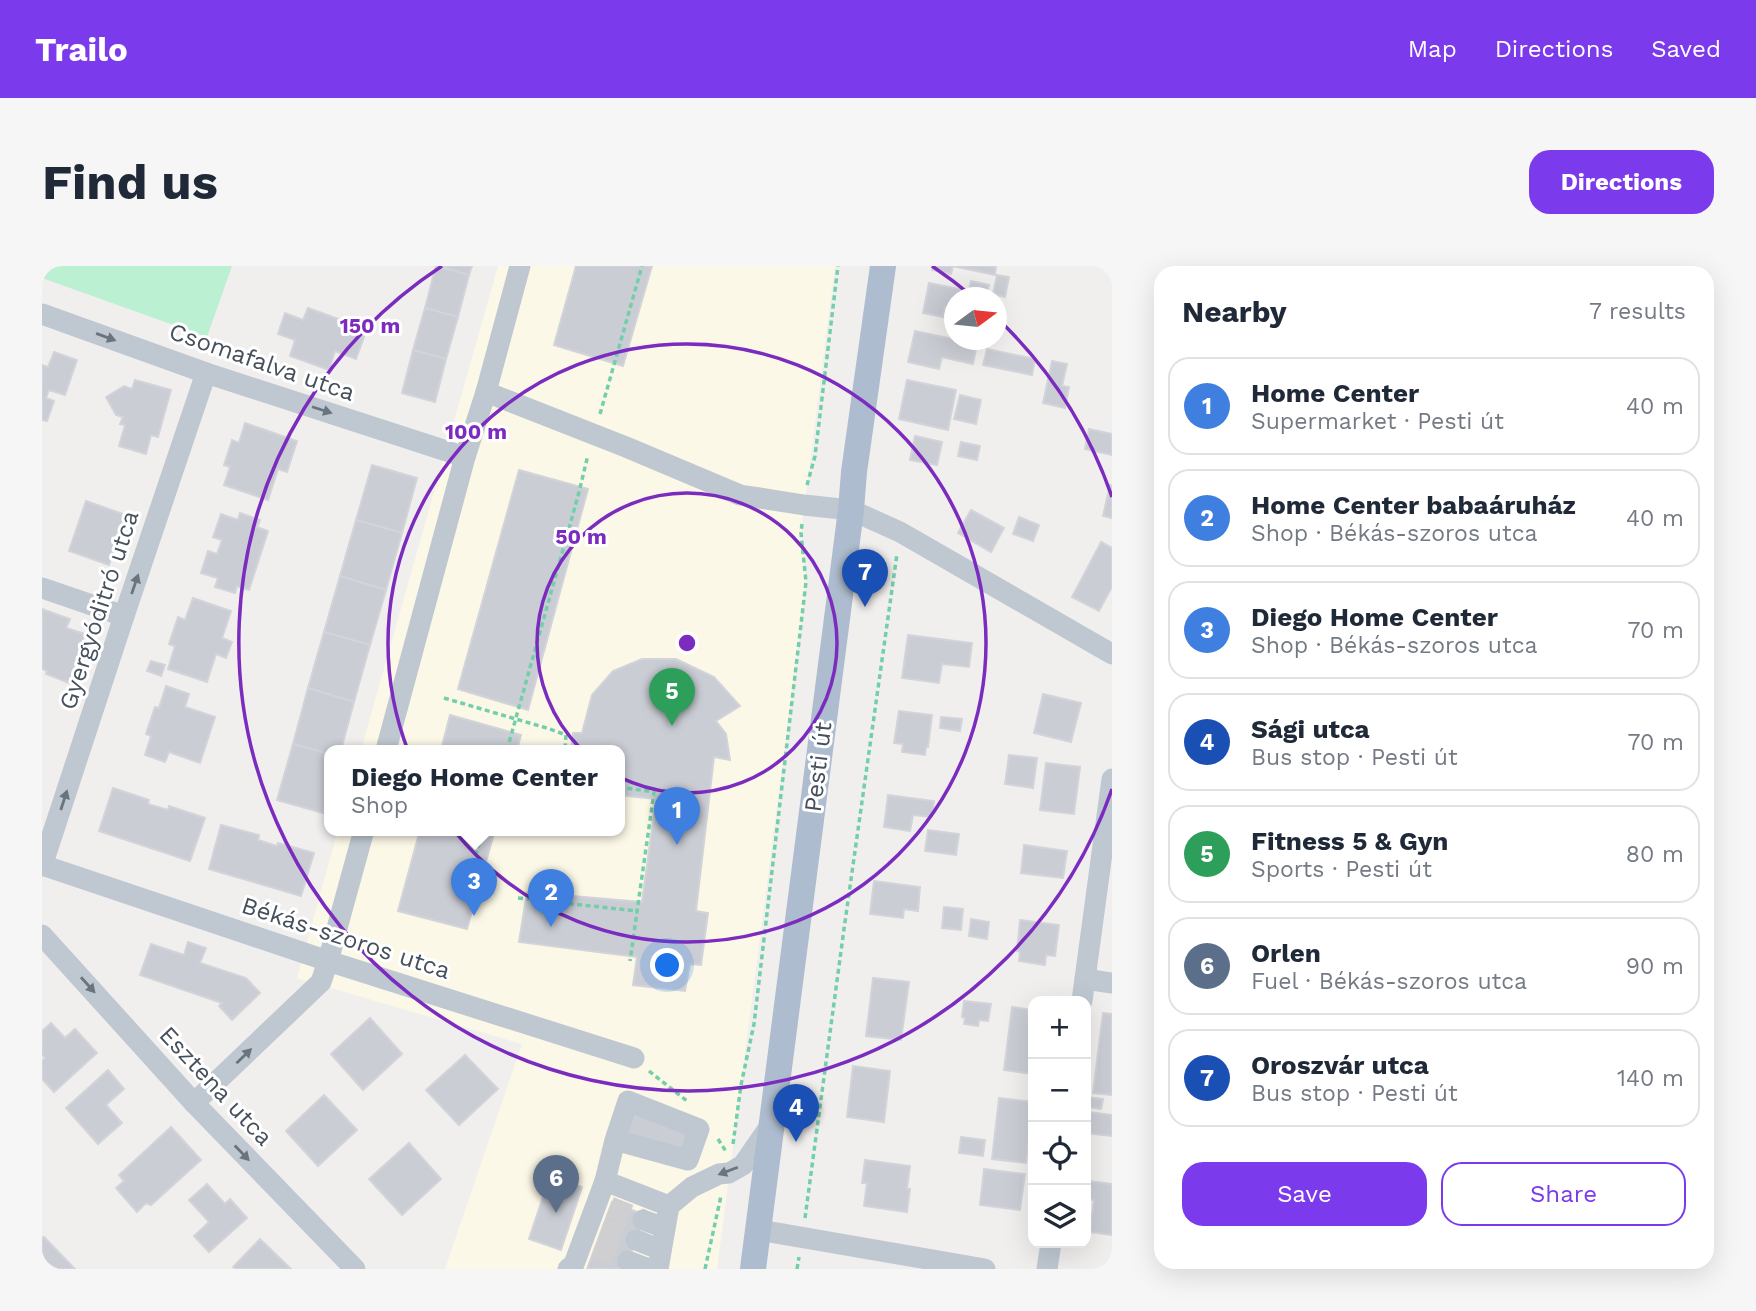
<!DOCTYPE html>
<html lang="en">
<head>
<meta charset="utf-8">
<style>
	body { margin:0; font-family:"Work Sans",sans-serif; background:#f6f6f7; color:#1f2937 }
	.controls { position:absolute; right:21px; bottom:21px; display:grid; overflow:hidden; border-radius:14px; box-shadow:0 7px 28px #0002 }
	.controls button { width:63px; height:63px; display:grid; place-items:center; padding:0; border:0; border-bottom:2px solid #e0e1e3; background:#fff; color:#1f2937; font:35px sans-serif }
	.compass { position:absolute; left:902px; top:21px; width:63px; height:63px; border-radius:50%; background:#fff; box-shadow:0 7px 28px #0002; rotate:75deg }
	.you { position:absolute; left:626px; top:700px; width:24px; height:24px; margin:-18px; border:5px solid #fff; border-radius:50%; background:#1a73e8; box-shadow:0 0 0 10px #1a73e833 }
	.badge { display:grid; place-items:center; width:46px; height:46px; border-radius:50%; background:#7c3aed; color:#fff; font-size:23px; font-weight:700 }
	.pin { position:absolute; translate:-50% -58px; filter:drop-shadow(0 2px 4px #0008) }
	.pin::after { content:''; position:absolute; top:37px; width:24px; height:21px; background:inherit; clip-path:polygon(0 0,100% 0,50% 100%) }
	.popup { position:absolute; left:282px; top:479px; width:301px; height:91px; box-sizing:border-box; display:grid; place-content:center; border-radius:14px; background:#fff; filter:drop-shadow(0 2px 5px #0005); font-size:23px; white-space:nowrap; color:#747a83 }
	.popup b { font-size:26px; color:#1f2937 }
	.popup::after { content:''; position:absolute; left:50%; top:100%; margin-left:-14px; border:14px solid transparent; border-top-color:#fff }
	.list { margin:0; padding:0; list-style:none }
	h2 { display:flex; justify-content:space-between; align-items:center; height:91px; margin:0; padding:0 28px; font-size:30px }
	h2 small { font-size:23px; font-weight:400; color:#747a83 }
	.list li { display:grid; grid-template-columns:46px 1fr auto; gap:21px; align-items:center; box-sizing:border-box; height:98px; margin:0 14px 14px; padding:0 14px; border:2px solid #e0e1e3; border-radius:21px }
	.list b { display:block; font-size:26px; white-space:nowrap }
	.list p { margin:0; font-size:23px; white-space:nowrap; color:#747a83 }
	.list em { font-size:23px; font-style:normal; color:#747a83 }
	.actions { display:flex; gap:14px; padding:21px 28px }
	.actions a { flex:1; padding:16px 0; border:2px solid #7c3aed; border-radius:21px; text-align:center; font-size:24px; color:#7c3aed }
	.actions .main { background:#7c3aed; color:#fff }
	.icon { flex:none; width:38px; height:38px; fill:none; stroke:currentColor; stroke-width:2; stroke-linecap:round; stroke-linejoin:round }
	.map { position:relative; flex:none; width:1070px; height:1003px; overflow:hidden; border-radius:21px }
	header { display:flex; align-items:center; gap:42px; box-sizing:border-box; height:98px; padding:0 35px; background:#7c3aed; color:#fff }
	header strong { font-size:33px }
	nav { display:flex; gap:38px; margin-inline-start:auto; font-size:24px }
	.intro { display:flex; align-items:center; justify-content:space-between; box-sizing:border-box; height:168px; padding:0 42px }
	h1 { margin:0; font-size:49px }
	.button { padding:18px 32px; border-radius:21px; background:#7c3aed; color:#fff; font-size:24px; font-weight:700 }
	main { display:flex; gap:42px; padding:0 42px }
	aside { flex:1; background:#fff; border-radius:21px; box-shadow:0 7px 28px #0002 }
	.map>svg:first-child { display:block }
</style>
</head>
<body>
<header>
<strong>Trailo</strong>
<nav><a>Map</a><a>Directions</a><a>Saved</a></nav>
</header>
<div class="intro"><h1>Find us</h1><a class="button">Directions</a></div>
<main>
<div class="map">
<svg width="1070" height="1003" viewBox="0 0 1070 1003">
	<rect width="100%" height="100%" fill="#f1efee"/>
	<polygon fill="#fcf8e7" points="456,0 793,0 759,267 764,316 675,1003 403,1003 480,778 255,712 296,564 577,564 577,484 319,484"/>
	<polygon fill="#bbf0d3" points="0,0 190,0 165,71 0,12"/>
	<g fill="#cacdd4" stroke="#d2d4da" stroke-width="2">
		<polygon points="394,0 427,9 416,51 383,42"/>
		<polygon points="396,0 430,0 427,9"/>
		<polygon points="534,0 610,0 581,100 512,79"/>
		<polygon points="891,0 911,0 909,8 890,4"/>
		<polygon points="911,0 954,0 953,9"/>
		<polygon points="955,9 967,11 963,31 951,28"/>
		<polygon points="929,15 947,19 944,29 927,25"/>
		<polygon points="887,17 937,27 936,32 912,32 912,43 903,41 901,51 881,47"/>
		<polygon points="266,42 305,56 303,61 323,68 314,93 293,85 287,104 248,90 253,74 236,68 243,47 261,54"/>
		<polygon points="383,42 416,51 404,93 371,84"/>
		<polygon points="873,65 935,78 931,98 900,91 897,103 866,96"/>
		<polygon points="945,83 993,93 990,109 941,99"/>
		<polygon points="371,84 404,93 393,136 360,127"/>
		<polygon points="12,86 35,94 23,129 7,124 4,132 12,135 5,155 0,154 0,99 6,101"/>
		<polygon points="1010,95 1025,98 1020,120 1027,121 1023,142 1001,137"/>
		<polygon points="93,114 129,124 116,171 109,169 104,188 77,180 83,159 78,158 81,151 74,149 64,131 82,120 90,123"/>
		<polygon points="865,114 914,124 906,164 857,153"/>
		<polygon points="918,129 939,134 934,158 912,153"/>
		<polygon points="203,157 255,175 245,206 236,203 226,234 182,219 188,201 182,199 190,174 197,177"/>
		<polygon points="1047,163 1070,168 1070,189 1043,183"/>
		<polygon points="873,170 900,176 895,199 868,194"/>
		<polygon points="919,176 938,180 935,194 916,190"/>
		<polygon points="330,199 375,212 360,267 314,254"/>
		<polygon points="477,204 546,223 486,444 416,423"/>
		<polygon points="1068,219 1070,220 1070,252 1061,250"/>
		<polygon points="44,235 84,249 67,299 27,285"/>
		<polygon points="929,244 962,262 949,286 916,267"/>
		<polygon points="198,247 218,254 215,261 226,265 207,324 195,320 193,327 173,321 176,312 159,307 166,285 175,288 180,274 171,271 179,248 196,254"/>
		<polygon points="977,251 997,259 991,275 971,268"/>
		<polygon points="314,254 360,267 344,324 298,310"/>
		<polygon points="1059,276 1070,282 1070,321 1057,345 1030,331"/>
		<polygon points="298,310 344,324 328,379 282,366"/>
		<polygon points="151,332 189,345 180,372 190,376 184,392 174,388 165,416 126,403 133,380 127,378 136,351 143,354"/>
		<polygon points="0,343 28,353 24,362 43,368 27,417 4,408 5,405 0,403"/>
		<polygon points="282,366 328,379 312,436 266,422"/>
		<polygon points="866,369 930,377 927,401 900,398 897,417 860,412"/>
		<polygon points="600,393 634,393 672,411 698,440 674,455 684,468 688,494 672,491 654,645 666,647 659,699 648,698 643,725 591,719 595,691 477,676 485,626 600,636 614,533 577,529 577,484 529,484 531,467 540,467 550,429 571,405"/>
		<polygon points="109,395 123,399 119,410 105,405"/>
		<polygon points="124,420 147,428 143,441 173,451 158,497 127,486 123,496 103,489 109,470 104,468 113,441 117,442"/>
		<polygon points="266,422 312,436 299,484 287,484 287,488 251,478"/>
		<polygon points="1001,428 1039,437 1029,476 992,467"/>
		<polygon points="857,445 890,449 886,481 884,481 883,489 860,486 861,478 852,477"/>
		<polygon points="408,449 479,469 475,484 399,484"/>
		<polygon points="899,451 920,453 918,465 898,462"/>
		<polygon points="251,478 287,488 287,527 281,547 235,534"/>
		<polygon points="967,489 995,492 991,522 963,518"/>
		<polygon points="1004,497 1038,501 1032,548 998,544"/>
		<polygon points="71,522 107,534 106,538 126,544 127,540 163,552 148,595 57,565"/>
		<polygon points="846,529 892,535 890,551 871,549 868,565 842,561"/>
		<polygon points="179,559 217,569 216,574 235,580 236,577 272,587 259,630 167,603"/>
		<polygon points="378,564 453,564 425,663 356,645"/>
		<polygon points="886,564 917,568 914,589 883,585"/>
		<polygon points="982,579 1025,585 1021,612 979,607"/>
		<polygon points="832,615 878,621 876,645 862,643 861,652 828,648"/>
		<polygon points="902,641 921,643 919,664 900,662"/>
		<polygon points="929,653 947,656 945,673 927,670"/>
		<polygon points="978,654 1017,659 1013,690 1004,689 1003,699 977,695 978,686 975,685"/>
		<polygon points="146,676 164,682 158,697 204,712 218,727 190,754 177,740 180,737 98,709 109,678 142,689"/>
		<polygon points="831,712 867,716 859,774 824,770"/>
		<polygon points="922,735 949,738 946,755 937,754 936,760 922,758 923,752 920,751"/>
		<polygon points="970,741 991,744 991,808 962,804"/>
		<polygon points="1061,747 1070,748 1070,829 1051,827"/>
		<polygon points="328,752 360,788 321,824 289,788"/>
		<polygon points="9,757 23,772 33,763 55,787 12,826 0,813 0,795 3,792 0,788 0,765"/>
		<polygon points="423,789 456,823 417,859 384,824"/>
		<polygon points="811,800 848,805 842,856 805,851"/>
		<polygon points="66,804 82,823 64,839 80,857 56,878 24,842"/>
		<polygon points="282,829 315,864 276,900 244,865"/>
		<polygon points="1044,831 1061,833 1059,843 1044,841"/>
		<polygon points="957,832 991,836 984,897 950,893"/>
		<polygon points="586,835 657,863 646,894 573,874"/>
		<polygon points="1047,846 1070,849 1070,870 1044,867"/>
		<polygon points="129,861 159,894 109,939 104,937 95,946 74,922 82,915 77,909"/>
		<polygon points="919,871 943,874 941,890 917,887"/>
		<polygon points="367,877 399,913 360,949 327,913"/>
		<polygon points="823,894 868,900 865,923 868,923 865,946 822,940 825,917 820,917"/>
		<polygon points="942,903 983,908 978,944 938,939"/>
		<polygon points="508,910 540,921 519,984 487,973"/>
		<polygon points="1047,915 1070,918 1070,969 1048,966 1052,934 1045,933"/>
		<polygon points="165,918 183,938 188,933 205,952 167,986 152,970 167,956 147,934"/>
		<polygon points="570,936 603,949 583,1003 545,1003"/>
		<polygon points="2,971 33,1003 0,1003 0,972"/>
		<polygon points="218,973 249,1003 194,1003 191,1001"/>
	</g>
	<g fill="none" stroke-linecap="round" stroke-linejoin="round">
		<g stroke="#cfcfd1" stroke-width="21" stroke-dasharray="21 10" stroke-linecap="butt">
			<polyline points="568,941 601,954"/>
			<polyline points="560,962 594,974"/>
			<polyline points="553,982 586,995"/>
		</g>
		<g stroke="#72cfa8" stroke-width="3.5" stroke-dasharray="5 3.5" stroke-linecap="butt">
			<polyline points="558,148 600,0"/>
			<polyline points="765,219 773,190 796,0"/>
			<polyline points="402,432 508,463 524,469 523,484"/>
			<polyline points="465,484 536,230 546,189"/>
			<polyline points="577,521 612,526 588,695"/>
			<polyline points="429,606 441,564"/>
			<polyline points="476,632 595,645"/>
			<polyline points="607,805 645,835"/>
			<polyline points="676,873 685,887"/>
			<polyline points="691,878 699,819 712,758 764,316 759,267 760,258"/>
			<polyline points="763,952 802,663 855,288"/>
			<polyline points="663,1003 679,930"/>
			<polyline points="755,1003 757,991"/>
		</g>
		<g stroke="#bfc8d1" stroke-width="21">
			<polyline points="0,48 164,107 423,191"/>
			<polyline points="444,126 584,181 698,229 762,239 809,244 858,266 1070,388"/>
			<polyline points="0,322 82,350"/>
			<polyline points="344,484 423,191 444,126 478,0"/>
			<polyline points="0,599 286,695 592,792"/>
			<polyline points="0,600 82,350 164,107"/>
			<polyline points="0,669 152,837 313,1003"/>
			<polyline points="1043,713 1070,717"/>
			<polyline points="1040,735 1070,513"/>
			<polyline points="152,837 279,716 286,695 322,564"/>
			<polyline points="563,915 573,874 646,894 657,863 586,835 573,874"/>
			<polyline points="601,954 623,962"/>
			<polyline points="717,964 943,1003"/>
			<polyline points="594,974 619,984"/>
			<polyline points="586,995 607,1003"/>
			<polyline points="526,1003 532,998 563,915 627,940"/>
			<polyline points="616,1003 627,940 650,921 677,908 687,907 701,899 730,857"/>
			<polyline points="1005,1003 1009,977"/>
		</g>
		<polyline stroke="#adbcce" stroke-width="26" points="711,1003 809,244 812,206 841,0"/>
	</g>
	<defs><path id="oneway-solid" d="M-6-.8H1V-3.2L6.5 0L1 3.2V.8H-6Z" transform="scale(1.75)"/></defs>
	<g fill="#6a747f">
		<use href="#oneway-solid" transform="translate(64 71) rotate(20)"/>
		<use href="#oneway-solid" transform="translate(280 144) rotate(18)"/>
		<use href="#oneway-solid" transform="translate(93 318) rotate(-71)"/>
		<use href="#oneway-solid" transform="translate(22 534) rotate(-72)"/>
		<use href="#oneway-solid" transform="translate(46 719) rotate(48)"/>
		<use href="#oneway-solid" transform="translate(202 790) rotate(-44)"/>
		<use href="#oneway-solid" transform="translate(200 887) rotate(46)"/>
		<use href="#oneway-solid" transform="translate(686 905) rotate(159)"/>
	</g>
	<g fill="none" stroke="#7b2cbf" stroke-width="3.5">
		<circle cx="645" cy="377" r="150"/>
		<circle cx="645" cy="377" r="299"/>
		<path d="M1070 523A449 449 0 1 1 400 0M890 0A449 449 0 0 1 931 31M957 54A449 449 0 0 1 1070 231"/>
	</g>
	<g text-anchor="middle" stroke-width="6" stroke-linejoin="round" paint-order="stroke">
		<g font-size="24" fill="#46505c" stroke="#fff">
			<text transform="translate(220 96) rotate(19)" y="8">Csomafalva utca</text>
			<text transform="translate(57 344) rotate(-72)" y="8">Gyergyóditró utca</text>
			<text transform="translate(776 501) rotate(-83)" y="8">Pesti út</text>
			<text transform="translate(304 672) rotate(18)" y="8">Békás-szoros utca</text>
			<text transform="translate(174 820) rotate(47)" y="8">Esztena utca</text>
		</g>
	</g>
	<circle cx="645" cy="377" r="10" fill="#7b2cbf" stroke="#fff" stroke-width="3.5"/>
	<g font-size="21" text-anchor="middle" font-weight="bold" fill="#7b2cbf" stroke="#fff" stroke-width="6" stroke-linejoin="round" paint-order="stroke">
		<text x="328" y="67">150 m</text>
		<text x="434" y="173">100 m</text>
		<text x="539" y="278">50 m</text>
	</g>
</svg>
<div class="controls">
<button>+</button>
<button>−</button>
<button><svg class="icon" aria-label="locate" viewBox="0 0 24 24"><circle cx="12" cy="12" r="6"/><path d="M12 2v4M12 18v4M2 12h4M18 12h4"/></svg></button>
<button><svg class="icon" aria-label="layers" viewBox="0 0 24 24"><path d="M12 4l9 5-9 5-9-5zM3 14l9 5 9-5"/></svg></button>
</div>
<svg class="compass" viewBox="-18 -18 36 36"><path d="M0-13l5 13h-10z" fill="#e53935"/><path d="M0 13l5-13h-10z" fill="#747a83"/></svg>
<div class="you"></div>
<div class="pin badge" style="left:635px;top:579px;background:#3f7fe0">1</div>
<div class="pin badge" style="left:509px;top:661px;background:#3f7fe0">2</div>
<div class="pin badge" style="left:432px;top:650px;background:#3f7fe0">3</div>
<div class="popup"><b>Diego Home Center</b>Shop</div>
<div class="pin badge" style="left:754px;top:876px;background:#1a4fb4">4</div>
<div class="pin badge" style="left:630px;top:460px;background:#2e9e5b">5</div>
<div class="pin badge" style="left:514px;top:947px;background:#5c6f8a">6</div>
<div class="pin badge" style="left:823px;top:341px;background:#1a4fb4">7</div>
</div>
<aside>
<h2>Nearby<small>7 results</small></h2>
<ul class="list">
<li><span class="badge" style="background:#3f7fe0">1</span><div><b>Home Center</b><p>Supermarket · Pesti út</p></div><em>40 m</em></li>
<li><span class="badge" style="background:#3f7fe0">2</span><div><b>Home Center babaáruház</b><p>Shop · Békás-szoros utca</p></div><em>40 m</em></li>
<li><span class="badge" style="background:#3f7fe0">3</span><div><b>Diego Home Center</b><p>Shop · Békás-szoros utca</p></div><em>70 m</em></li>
<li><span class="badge" style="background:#1a4fb4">4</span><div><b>Sági utca</b><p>Bus stop · Pesti út</p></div><em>70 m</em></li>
<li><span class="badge" style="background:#2e9e5b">5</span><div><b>Fitness 5 &amp; Gyn</b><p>Sports · Pesti út</p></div><em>80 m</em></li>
<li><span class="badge" style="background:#5c6f8a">6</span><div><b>Orlen</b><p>Fuel · Békás-szoros utca</p></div><em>90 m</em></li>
<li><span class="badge" style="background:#1a4fb4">7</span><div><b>Oroszvár utca</b><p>Bus stop · Pesti út</p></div><em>140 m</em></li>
</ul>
<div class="actions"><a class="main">Save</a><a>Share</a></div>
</aside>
</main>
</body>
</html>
